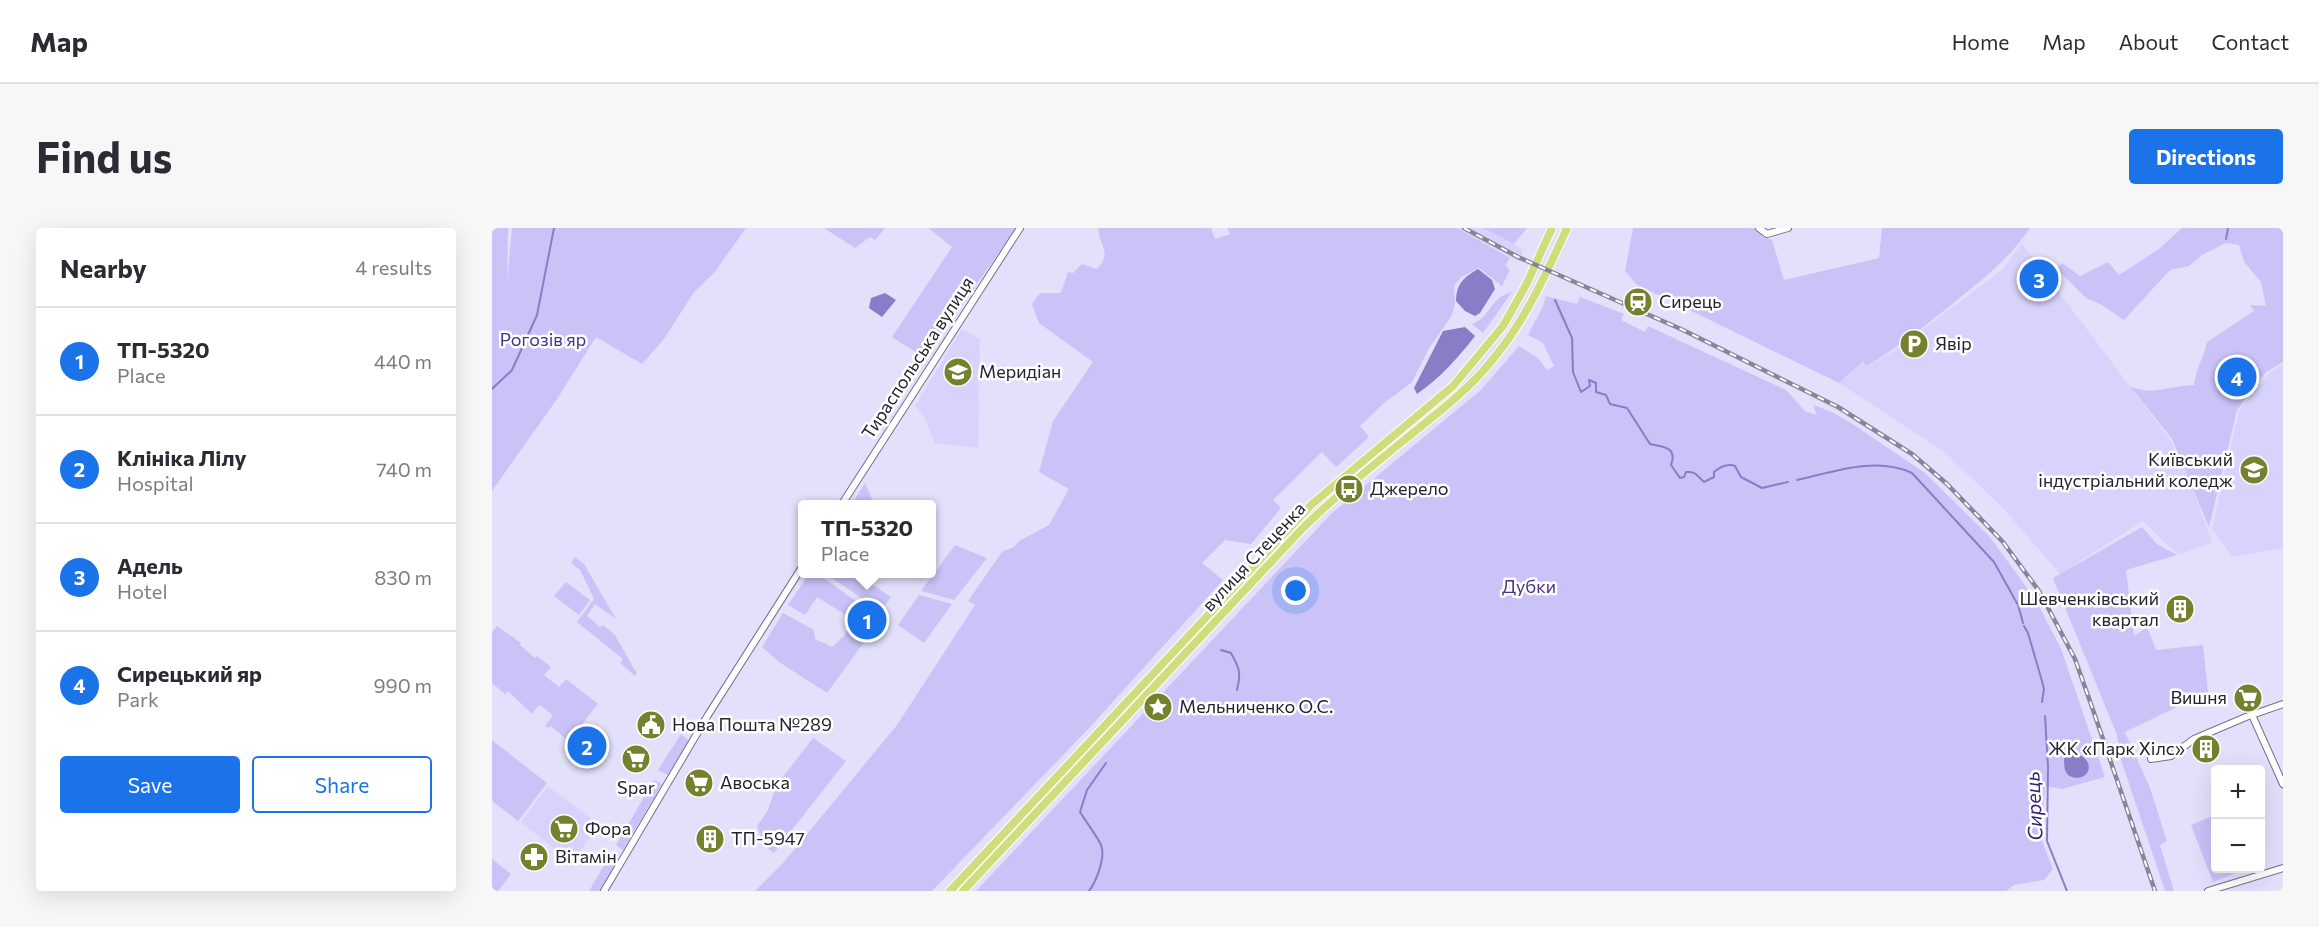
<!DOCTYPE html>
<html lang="en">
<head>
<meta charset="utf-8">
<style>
	body { margin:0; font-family:Commissioner,sans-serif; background:#f7f7f7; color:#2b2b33 }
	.controls { position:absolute; right:18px; bottom:18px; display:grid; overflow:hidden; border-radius:6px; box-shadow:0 6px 24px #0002 }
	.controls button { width:54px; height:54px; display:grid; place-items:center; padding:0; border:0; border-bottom:2px solid #e1e1e2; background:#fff; color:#2b2b33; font:30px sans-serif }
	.you { position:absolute; left:804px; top:363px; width:21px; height:21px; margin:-15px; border:4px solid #fff; border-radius:50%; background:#1a73e8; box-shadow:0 0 0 9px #1a73e833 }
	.badge { display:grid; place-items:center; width:39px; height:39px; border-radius:50%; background:#1a73e8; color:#fff; font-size:20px; font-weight:700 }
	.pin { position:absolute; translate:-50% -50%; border:3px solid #fff; box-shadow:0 2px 6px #0006 }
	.popup { position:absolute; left:306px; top:272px; width:138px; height:78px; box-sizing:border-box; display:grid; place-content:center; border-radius:6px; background:#fff; filter:drop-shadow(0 2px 4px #0005); font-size:20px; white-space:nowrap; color:#7c7c81 }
	.popup b { font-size:22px; color:#2b2b33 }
	.popup::after { content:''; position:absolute; left:50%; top:100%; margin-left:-12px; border:12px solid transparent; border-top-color:#fff }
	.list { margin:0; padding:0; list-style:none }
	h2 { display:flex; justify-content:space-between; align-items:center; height:78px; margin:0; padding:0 24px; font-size:26px }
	h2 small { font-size:20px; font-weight:400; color:#7c7c81 }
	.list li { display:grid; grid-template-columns:39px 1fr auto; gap:18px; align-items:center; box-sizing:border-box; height:108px; padding:0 24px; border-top:2px solid #e1e1e2 }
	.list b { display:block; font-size:22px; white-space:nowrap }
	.list p { margin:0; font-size:20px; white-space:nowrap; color:#7c7c81 }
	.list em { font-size:20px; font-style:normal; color:#7c7c81 }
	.actions { display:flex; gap:12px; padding:18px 24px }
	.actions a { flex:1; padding:14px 0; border:2px solid #1a73e8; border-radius:6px; text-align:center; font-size:21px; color:#1a73e8 }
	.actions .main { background:#1a73e8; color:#fff }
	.map { position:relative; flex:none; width:1791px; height:663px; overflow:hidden; border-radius:6px }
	header { display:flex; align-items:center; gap:36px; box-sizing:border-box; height:84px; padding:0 30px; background:#fff; border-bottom:2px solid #e1e1e2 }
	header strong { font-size:28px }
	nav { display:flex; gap:33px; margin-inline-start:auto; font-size:21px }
	.intro { display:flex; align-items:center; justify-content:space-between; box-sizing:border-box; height:144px; padding:0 36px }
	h1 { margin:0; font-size:42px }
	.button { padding:15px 27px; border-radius:6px; background:#1a73e8; color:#fff; font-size:21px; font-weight:700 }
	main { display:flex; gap:36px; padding:0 36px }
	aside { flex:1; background:#fff; border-radius:6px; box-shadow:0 6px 24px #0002 }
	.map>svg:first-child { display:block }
</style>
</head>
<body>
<header>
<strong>Map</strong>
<nav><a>Home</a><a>Map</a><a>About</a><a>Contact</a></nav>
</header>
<div class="intro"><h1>Find us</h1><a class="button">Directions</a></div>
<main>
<aside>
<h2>Nearby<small>4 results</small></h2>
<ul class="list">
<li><span class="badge">1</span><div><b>ТП-5320</b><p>Place</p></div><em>440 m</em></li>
<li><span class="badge">2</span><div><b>Клініка Лілу</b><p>Hospital</p></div><em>740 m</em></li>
<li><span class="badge">3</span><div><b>Адель</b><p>Hotel</p></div><em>830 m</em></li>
<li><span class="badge">4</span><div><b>Сирецький яр</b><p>Park</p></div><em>990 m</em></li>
</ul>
<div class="actions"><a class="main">Save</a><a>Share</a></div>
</aside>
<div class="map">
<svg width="1791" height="663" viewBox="0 0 1791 663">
	<rect width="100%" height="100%" fill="#e3e0fc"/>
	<g fill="#d7d3fc">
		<polygon points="965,0 991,0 1022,16 1031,22 1028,34"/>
		<polygon points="1530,15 1679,213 1702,264 1720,315 1686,327 1651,293 1568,346 1509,278 1451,223 1347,155 1371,133 1375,138 1405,121 1510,42"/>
		<polygon points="470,101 488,111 486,220 443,215 432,188 423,178"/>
		<polygon points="1791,137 1791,320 1741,329 1720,301 1747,183 1778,144"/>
		<polygon points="56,558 108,597 79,634 29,594"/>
	</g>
	<g fill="#c9c3f8">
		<polygon points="0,0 16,0 15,54 20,0 254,0 222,45 202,64 172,111 150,136 104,109 65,171 0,263"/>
		<polygon points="332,0 393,0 383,12 378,9 363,20"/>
		<polygon points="436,0 524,0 433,130 400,109 460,19"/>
		<path d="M606,0h113l4,11 15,-5 -3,-6h230l53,30 -5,7 5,5 -8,16 -23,-18 -18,9 -7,9 1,18 -3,11 -24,35 -16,32 -29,22 -23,22 9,11 -33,30 -14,-15 -49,48 8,8 -30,36 -26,-4 -23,23 21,17 -132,146 -159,165h-177l29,-29 113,-137 78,-120 -7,-4 34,-49 12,-5 5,-6 30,-16 20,-36 -30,-17 14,-51 40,-59 -54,-39 -7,-19 8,-11h21l7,-21 5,1 9,-9 15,5c16,-16 2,-24 1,-41z"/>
		<polygon points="991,0 1035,0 1022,16"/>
		<path d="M1141,0h124l6,9 9,3 12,40 95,-22 3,-30h148c-19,29 -46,50 -73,72 -29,24 -58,47 -91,66l-3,-5 -24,22 -203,-99 -11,-13z"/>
		<path d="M1690,0h101v134l-17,10 -29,38 -28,117 -37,-88 -42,-53c21,11 42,-1 64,-1 2,-17 10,-28 13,-43l47,-31 -4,-6 16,1 -5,-24 -17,-20 -5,-17 -13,-2 -24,12 -13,11 -19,4 -46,50 -22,-15 -16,-7 -29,-29 5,-6 18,13 28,-14 11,13 40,-26z"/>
		<path d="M1020,64l-29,41 -11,-9c19,-7 17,-26 40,-32z"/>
		<polygon points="1054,68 1085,76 1088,69 1132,86 1129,92 1153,104 1156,98 1294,162 1313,183 1324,187 1322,177 1342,185 1362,197 1433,245 1498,309 1545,374 1569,421 1613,549 1570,561 1553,558 1550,613 1561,641 1552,652 1522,657 1514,663 484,663 839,286 989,162 1027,118 1046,130 1055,142 1062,138 1051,115 1036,107 1051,78"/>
		<polygon points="373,255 382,276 360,276"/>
		<polygon points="1650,299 1665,316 1685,327 1634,342 1642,408 1655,399 1664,422 1711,417 1716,464 1633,504 1658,560 1675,613 1668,617 1682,663 1673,663 1629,532 1625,507 1561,350"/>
		<polygon points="463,317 495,330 462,372 429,363"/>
		<polygon points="83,329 92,336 124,391 103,376 95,388 108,399 111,397 123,407 145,446 143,448 128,435 131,431 85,394 102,371 88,342 79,335"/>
		<polygon points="317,346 326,346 389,391 335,465 287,434 270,419 291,385 322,402 323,411 340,419 352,408 360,395 355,392 357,389 325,369 313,387 296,377"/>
		<polygon points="334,346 365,346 399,369 389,383"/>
		<polygon points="74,354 98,372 87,387 62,368"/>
		<polygon points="427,367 460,376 432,415 406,397"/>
		<polygon points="5,398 29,415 28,417 43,430 45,428 59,439 52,447 67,459 74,451 106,476 75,515 72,513 74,511 59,498 57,500 53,498 61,487 47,477 40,486 16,463 13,466 0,455 0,404"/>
		<polygon points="189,506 197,513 176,547 166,542"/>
		<polygon points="321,510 354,533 282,625 272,618 265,598 276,582 284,558"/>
		<polygon points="0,512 55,555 26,593 0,573"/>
		<polygon points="162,552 170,556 131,622 124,617"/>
		<polygon points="1723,587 1724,640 1754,641 1721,654 1699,597"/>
		<polygon points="118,627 127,632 109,663 97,663"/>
		<polygon points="0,631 19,646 6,663 0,663"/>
	</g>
	<g fill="#897dc7">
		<path d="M986,41l14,11 3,9 -15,24 -5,3 -10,-5 -9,-10c0,-17 8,-24 22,-32z"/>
		<polygon points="393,65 404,72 390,89 377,80 379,70"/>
		<path d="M973,99l10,9c-17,22 -35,42 -58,58l-3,-6 29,-57z"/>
		<path d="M1577,524c10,0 25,9 18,21 -4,7 -18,6 -21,-1 -2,-4 -2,-10 -2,-14z"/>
	</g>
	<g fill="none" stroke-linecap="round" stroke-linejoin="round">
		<g stroke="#897dc7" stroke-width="2">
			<polyline points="1734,11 1736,0"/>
			<path d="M1063,72l17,38 1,34 8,20 9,-6 -1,-6 7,3v9l10,3 4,9 17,4 23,36c12,3 28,2 21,21l9,13 4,-1 2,-5c10,-1 11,4 18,10l10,-5v-5c6,-5 13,-9 21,-6l6,11 21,11 26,-6"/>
			<polyline points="0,161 20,142 45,87 62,0"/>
			<path d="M1305,252c36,-8 79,-24 115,-7l82,89 24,43 5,18"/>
			<polyline points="1532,398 1536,405 1550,453 1552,461 1550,474"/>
			<path d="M729,422l10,3c9,16 10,20 6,37"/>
			<polyline points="1553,488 1556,539 1555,613 1575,663"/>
			<path d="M597,663c7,-9 17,-34 12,-46 -4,-9 -15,-23 -21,-33l7,-22 19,-27"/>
		</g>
		<g stroke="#73708e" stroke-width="8">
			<g id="minor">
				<polyline points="1267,0 1275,6 1296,0"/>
				<polyline points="350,276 528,0"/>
				<polyline points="1760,487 1791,556"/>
				<polyline points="1659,531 1679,528 1702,511 1754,489 1791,476"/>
				<polyline points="112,663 216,487 310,339"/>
				<polyline points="1716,663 1791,640"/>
			</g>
		</g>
		<g stroke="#fff" stroke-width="10">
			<g id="major">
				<polyline points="458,663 820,276 961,158 1011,98 1034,57 1060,0"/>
				<path d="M471,663l337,-360c33,-33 67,-61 103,-90 32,-26 65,-50 91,-83 32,-39 52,-84 73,-130"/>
			</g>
		</g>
		<use href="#minor" stroke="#fff" stroke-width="6"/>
		<use href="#major" stroke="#d1dd7d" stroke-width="8"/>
		<g stroke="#88859a" stroke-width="4.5">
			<polyline id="rail" points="972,0 1026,29 1191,102 1346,179 1420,226 1455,256 1511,314 1547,363 1563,393 1583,431 1600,479 1663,663"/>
		</g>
		<use href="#rail" stroke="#fff" stroke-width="2" stroke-dasharray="7" stroke-linecap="butt"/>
	</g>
	<defs>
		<g id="station-disc" transform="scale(1.5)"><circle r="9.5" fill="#76812e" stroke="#fff"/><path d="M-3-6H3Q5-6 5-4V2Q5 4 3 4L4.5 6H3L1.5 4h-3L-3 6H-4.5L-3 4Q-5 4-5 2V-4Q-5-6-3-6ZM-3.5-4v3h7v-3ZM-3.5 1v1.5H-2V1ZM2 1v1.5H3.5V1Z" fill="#fff"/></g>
		<g id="parking-disc" transform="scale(1.5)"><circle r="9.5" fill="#76812e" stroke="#fff"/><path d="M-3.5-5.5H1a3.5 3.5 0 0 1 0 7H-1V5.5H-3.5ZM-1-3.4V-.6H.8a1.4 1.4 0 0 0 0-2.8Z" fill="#fff"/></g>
		<g id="school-disc" transform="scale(1.5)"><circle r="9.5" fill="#76812e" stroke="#fff"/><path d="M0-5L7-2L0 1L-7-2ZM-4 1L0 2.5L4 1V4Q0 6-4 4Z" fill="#fff"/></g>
		<g id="university-disc" transform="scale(1.5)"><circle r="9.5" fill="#76812e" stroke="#fff"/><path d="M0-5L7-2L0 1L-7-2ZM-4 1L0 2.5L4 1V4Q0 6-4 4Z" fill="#fff"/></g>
		<g id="bus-disc" transform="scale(1.5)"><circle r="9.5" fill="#76812e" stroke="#fff"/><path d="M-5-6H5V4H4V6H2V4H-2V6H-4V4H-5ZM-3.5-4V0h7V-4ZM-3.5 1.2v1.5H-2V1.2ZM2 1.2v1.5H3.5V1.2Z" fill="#fff"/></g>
		<g id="building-disc" transform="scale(1.5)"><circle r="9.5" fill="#76812e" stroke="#fff"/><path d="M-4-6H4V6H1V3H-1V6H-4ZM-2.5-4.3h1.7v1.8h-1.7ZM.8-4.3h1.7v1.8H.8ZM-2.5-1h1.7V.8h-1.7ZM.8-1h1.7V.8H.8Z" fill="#fff"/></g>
		<g id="supermarket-disc" transform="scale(1.5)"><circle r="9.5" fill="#76812e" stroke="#fff"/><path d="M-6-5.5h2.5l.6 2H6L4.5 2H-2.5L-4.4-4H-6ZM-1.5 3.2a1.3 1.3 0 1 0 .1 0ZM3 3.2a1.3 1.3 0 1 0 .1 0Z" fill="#fff"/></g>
		<g id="sight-disc" transform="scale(1.5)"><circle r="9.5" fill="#76812e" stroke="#fff"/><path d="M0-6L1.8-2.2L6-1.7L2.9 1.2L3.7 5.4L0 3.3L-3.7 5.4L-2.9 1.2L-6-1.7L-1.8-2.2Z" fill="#fff"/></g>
		<g id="civic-disc" transform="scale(1.5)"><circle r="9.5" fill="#76812e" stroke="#fff"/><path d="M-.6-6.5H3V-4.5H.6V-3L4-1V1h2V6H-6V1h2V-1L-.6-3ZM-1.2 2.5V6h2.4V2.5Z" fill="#fff"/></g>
		<g id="pharmacy-disc" transform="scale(1.5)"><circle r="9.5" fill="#76812e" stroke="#fff"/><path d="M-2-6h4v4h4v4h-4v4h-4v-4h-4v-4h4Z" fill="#fff"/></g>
	</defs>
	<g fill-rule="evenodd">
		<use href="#station-disc" x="1146" y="74"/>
		<use href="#parking-disc" x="1422" y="116"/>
		<use href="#school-disc" x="466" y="144"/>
		<use href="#university-disc" x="1762" y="242"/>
		<use href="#bus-disc" x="857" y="261"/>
		<use href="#building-disc" x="1688" y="381"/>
		<use href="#supermarket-disc" x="1756" y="470"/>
		<use href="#sight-disc" x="666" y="479"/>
		<use href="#civic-disc" x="159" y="497"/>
		<use href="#building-disc" x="1714" y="521"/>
		<use href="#supermarket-disc" x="144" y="531"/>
		<use href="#supermarket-disc" x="207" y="555"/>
		<use href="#supermarket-disc" x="72" y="601"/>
		<use href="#building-disc" x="218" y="611"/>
		<use href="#pharmacy-disc" x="42" y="629"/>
	</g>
	<g text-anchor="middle" stroke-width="5" stroke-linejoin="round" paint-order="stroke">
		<g font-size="18" fill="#24222f" stroke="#fff" text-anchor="start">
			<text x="1167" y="80">Сирець</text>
			<text x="1443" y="122">Явір</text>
			<text x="487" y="150">Меридіан</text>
			<text x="1741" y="238" text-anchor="end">Київський<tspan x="1741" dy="21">індустріальний коледж</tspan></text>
			<text x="878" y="267">Джерело</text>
			<text x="1667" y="377" text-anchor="end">Шевченківський<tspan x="1667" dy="21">квартал</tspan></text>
			<text x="1735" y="476" text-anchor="end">Вишня</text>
			<text x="687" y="485">Мельниченко О.С.</text>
			<text x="180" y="503">Нова Пошта №289</text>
			<text x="1693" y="527" text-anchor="end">ЖК «Парк Хілс»</text>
			<text x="228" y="561">Авоська</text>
			<text x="144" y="566" text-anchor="middle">Spar</text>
			<text x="93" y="607">Фора</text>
			<text x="239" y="617">ТП-5947</text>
			<text x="63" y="635">Вітамін</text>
		</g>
		<g font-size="18" fill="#49328a" stroke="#fff">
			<text x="51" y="118">Рогозів яр</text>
			<text x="1037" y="365">Дубки</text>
		</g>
		<g font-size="18" fill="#24222f" stroke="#fff">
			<text transform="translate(426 130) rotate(-57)" y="6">Тираспольська вулиця</text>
			<text transform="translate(762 329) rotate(-47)" y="6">вулиця Стеценка</text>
		</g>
		<g font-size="20" font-style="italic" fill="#3a2178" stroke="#fff">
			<text transform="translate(1542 578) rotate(-93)" y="7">Сирець</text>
		</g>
	</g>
</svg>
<div class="controls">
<button>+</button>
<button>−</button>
</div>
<div class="you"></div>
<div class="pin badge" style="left:375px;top:392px">1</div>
<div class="popup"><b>ТП-5320</b>Place</div>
<div class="pin badge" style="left:95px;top:518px">2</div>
<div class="pin badge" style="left:1547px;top:51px">3</div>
<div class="pin badge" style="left:1745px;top:149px">4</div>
</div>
</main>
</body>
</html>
